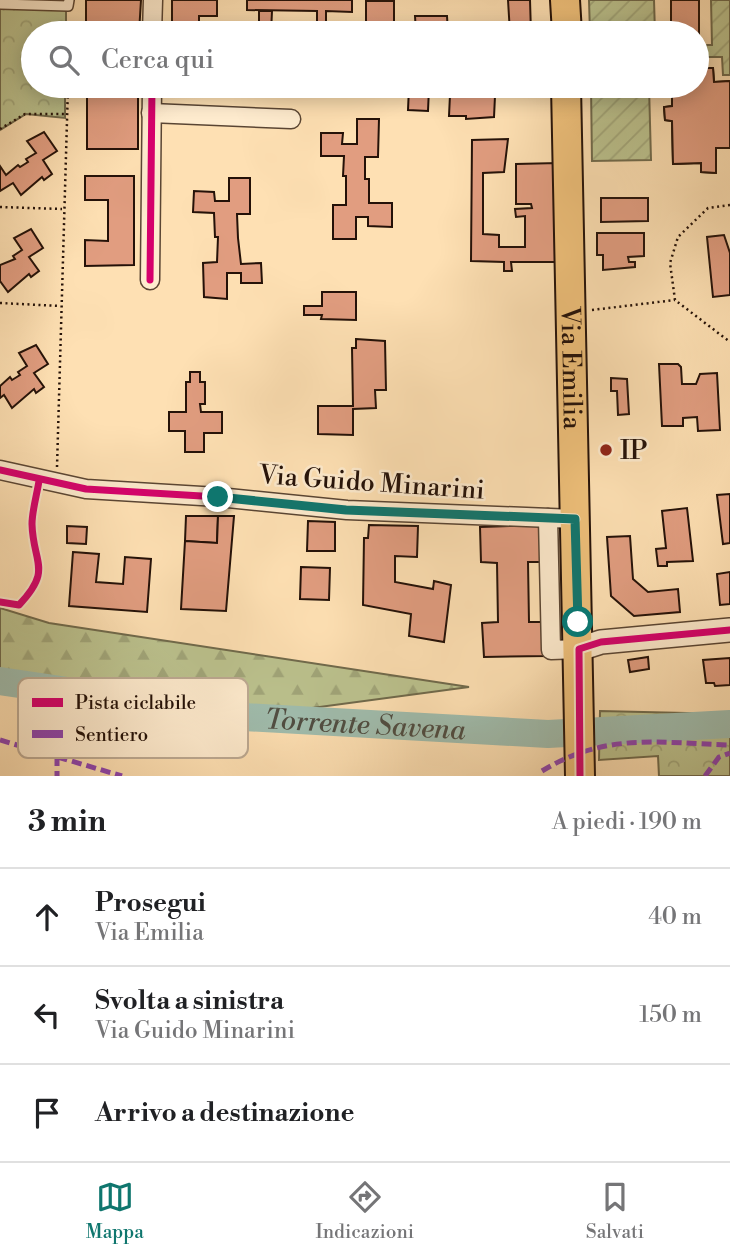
<!DOCTYPE html>
<html lang="it">
<head>
<meta charset="utf-8">
<style>
	body { margin:0; font-family:"Libre Bodoni",serif; background:#f2f2f2; color:#202124 }
	.stop { position:absolute; width:21px; height:21px; margin:-16px; border:5px solid #0f766e; border-radius:50%; background:#fff }
	.stop.end { background:#0f766e; border-color:#fff; box-shadow:0 2px 7px #0008 }
	.list { margin:0; padding:0; list-style:none }
	h2 { display:flex; justify-content:space-between; align-items:center; height:91px; margin:0; padding:0 28px; font-size:30px }
	h2 small { font-size:23px; font-weight:400; color:#757577 }
	.list li { display:grid; grid-template-columns:46px 1fr auto; gap:21px; align-items:center; box-sizing:border-box; height:98px; padding:0 28px; border-top:2px solid #e0e0e0 }
	.list b { display:block; font-size:26px; white-space:nowrap }
	.list p { margin:0; font-size:23px; white-space:nowrap; color:#757577 }
	.list em { font-size:23px; font-style:normal; color:#757577 }
	.icon { flex:none; width:38px; height:38px; fill:none; stroke:currentColor; stroke-width:2; stroke-linecap:round; stroke-linejoin:round }
	.map { position:relative; flex:none; width:730px; height:776px; overflow:hidden }
	.search { position:absolute; background:#fff; box-shadow:0 4px 18px #0003; left:21px; right:21px; top:21px; height:77px; display:flex; align-items:center; gap:18px; box-sizing:border-box; padding:0 24px; border-radius:38px; color:#757577; font-size:26px }
	.sheet { height:385px; background:#fff }
	nav { display:flex; justify-content:space-around; align-items:center; box-sizing:border-box; height:98px; border-top:2px solid #e0e0e0; background:#fff; font-size:19px; color:#757577 }
	nav a { display:grid; justify-items:center; gap:4px }
	nav .on { color:#0f766e }
	.map>svg:first-child { display:block }
</style>
</head>
<body>
<div class="map">
<svg width="730" height="776" viewBox="0 0 730 776">
	<defs>
		<pattern id="forest-firs" width="22" height="20" patternUnits="userSpaceOnUse" patternTransform="scale(1.75)"><rect width="22" height="20" fill="#bcc38f"/><path d="M5 1l3.5 6h-7zM16 11l3.5 6h-7z" fill="#a1a67a"/></pattern>
		<pattern id="park-crowns" width="20" height="18" patternUnits="userSpaceOnUse" patternTransform="scale(1.75)"><rect width="20" height="18" fill="#bcc38f"/><path d="M2 6a3 3 0 1 1 6 0M12 15a3 3 0 1 1 6 0" fill="none" stroke="#a1a67a"/></pattern>
		<pattern id="garden-furrows" width="10" height="10" patternUnits="userSpaceOnUse" patternTransform="scale(1.75)"><rect width="10" height="10" fill="#bcc38f"/><path d="M-1 1l2-2M0 10L10 0M9 11l2-2" fill="none" stroke="#a1a67a"/></pattern>
	</defs>
	<rect width="100%" height="100%" fill="#fee0b3"/>
	<filter id="stains"><feTurbulence type="fractalNoise" baseFrequency=".00286" numOctaves="4"/><feColorMatrix values="0 0 0 0 .2 0 0 0 0 .09 0 0 0 0 .02 0 0 0 .5 -.17"/></filter>
	<radialGradient id="worn" r=".72"><stop offset=".6" stop-color="#630" stop-opacity="0"/><stop offset="1" stop-color="#630" stop-opacity=".3"/></radialGradient>
	<polygon fill="url(#forest-firs)" stroke="#706a4c" stroke-width="2" points="0,608 49,623 469,687 244,717 0,681"/>
	<g fill="url(#park-crowns)" stroke="#706a4c" stroke-width="2">
		<polygon points="0,0 66,0 66,33 33,33 33,86 65,86 65,118 26,114 0,130"/>
		<polygon points="600,711 730,714 730,776 659,776 658,756 599,760"/>
	</g>
	<g fill="url(#garden-furrows)" stroke="#706a4c" stroke-width="2">
		<polygon points="589,0 654,0 655,33 590,33"/>
		<polygon points="711,0 730,0 730,75 723,75 722,57 697,57 697,45 712,45"/>
		<polygon points="591,86 649,86 651,160 592,161"/>
	</g>
	<g fill="none" stroke-linecap="round" stroke-linejoin="round">
		<path stroke="#a0bdae" stroke-width="28" id="s1" d="M0,681l244,36 304,17 182,-10"/>
	</g>
	<g fill="#e19d80" stroke="#241108" stroke-width="2">
		<polygon points="86,0 141,0 139,33 86,33"/>
		<polygon points="172,0 217,0 217,16 199,16 199,33 172,33"/>
		<polygon points="247,0 352,0 352,12 326,11 326,33 307,33 307,23 317,23 317,11 247,10"/>
		<polygon points="508,0 530,0 531,33 510,33"/>
		<polygon points="671,0 699,0 699,34 671,33"/>
		<polygon points="366,1 394,1 394,25 366,24"/>
		<polygon points="259,11 272,11 271,33 227,33 227,30 259,30"/>
		<polygon points="415,16 447,16 448,33 416,33"/>
		<rect x="483" y="22" width="15" height="11"/>
		<polygon points="697,68 713,68 714,82 730,81 730,148 716,148 716,173 701,172 701,163 673,164 672,121 665,120 664,107 672,106 672,86 697,86"/>
		<polygon points="697,68 713,68 714,82 730,81 730,148 716,148 716,173 701,172 701,163 673,164 672,121 665,120 664,107 672,106 672,86 697,86"/>
		<polygon points="78,86 110,86 110,97 138,97 138,149 87,149 87,97 78,97"/>
		<rect x="110" y="86" width="28" height="11"/>
		<polygon points="409,87 429,88 428,111 408,110"/>
		<polygon points="450,95 495,96 494,117 466,119 466,116 449,116"/>
		<polygon points="357,119 379,119 378,157 365,157 365,179 369,179 369,203 392,203 392,227 368,226 368,217 356,217 356,239 333,239 333,205 346,205 346,176 343,176 344,156 321,156 321,133 343,133 342,144 357,144"/>
		<polygon points="44,132 57,151 43,160 52,174 44,180 42,177 21,195 13,183 0,191 0,166 6,175 18,165 20,167 28,162 26,159 36,153 27,141"/>
		<polygon points="508,139 504,172 483,173 483,234 499,235 499,247 525,247 525,216 516,217 515,209 532,208 531,204 516,204 516,164 558,163 559,262 511,262 512,271 504,271 504,262 471,261 472,140"/>
		<polygon points="85,176 134,176 134,265 85,266 85,240 108,241 108,200 85,200"/>
		<polygon points="229,178 250,178 250,214 237,214 238,238 241,264 261,263 262,283 241,283 241,273 227,273 227,299 204,297 203,263 217,262 218,237 215,237 214,213 193,212 194,191 214,192 215,201 229,201"/>
		<polygon points="601,198 648,198 648,221 601,222"/>
		<polygon points="31,229 43,248 29,257 39,271 31,277 29,274 8,292 0,281 0,265 15,259 13,256 22,250 14,238"/>
		<polygon points="597,233 644,233 644,256 628,257 629,262 635,262 635,267 603,270 603,255 597,255"/>
		<polygon points="724,235 730,253 730,295 713,297 707,237"/>
		<polygon points="322,292 356,292 356,320 321,319 322,315 304,315 304,306 322,306"/>
		<polygon points="356,339 385,341 386,390 375,390 376,408 353,409 353,435 318,434 318,406 353,406 352,348 356,348"/>
		<polygon points="36,345 48,364 34,373 44,387 36,393 34,389 12,408 4,395 0,398 0,386 10,377 12,380 20,375 18,372 27,366 19,353"/>
		<polygon points="659,364 678,364 681,367 682,384 696,384 700,374 717,373 720,430 698,431 697,417 683,418 683,426 662,426"/>
		<polygon points="190,372 200,372 200,382 205,382 205,404 200,404 201,412 222,412 222,433 204,433 204,452 185,452 185,431 169,431 169,412 186,412 186,382 190,382"/>
		<polygon points="611,378 627,379 629,414 618,415 617,391 611,391"/>
		<polygon points="730,494 730,543 723,544 717,495"/>
		<polygon points="687,508 693,561 667,562 667,566 658,566 656,549 666,548 662,511"/>
		<polygon points="186,516 218,516 217,543 185,541"/>
		<polygon points="218,516 234,516 226,611 181,609 185,541 217,543"/>
		<polygon points="308,521 335,522 335,551 307,551"/>
		<polygon points="369,525 418,526 417,557 395,556 395,582 433,589 434,581 451,585 444,642 409,636 411,614 363,605 364,538 368,538"/>
		<polygon points="543,525 544,562 528,562 529,622 546,622 547,656 484,657 482,623 498,622 497,563 481,562 480,527"/>
		<polygon points="67,526 87,527 86,544 67,543"/>
		<polygon points="630,536 633,579 648,592 678,589 680,612 634,616 611,596 607,537"/>
		<polygon points="73,552 99,554 96,582 123,584 125,557 151,559 147,612 69,606"/>
		<polygon points="301,567 330,568 329,600 300,599"/>
		<polygon points="730,572 730,604 720,605 717,574"/>
		<polygon points="648,657 649,669 630,672 628,660"/>
		<polygon points="730,658 730,685 715,686 714,683 706,683 703,660"/>
	</g>
	<g fill="none" stroke-linecap="round" stroke-linejoin="round">
		<g stroke="#5a4533" stroke-width="12">
			<polyline id="service" points="0,4 68,6 69,0"/>
		</g>
		<g stroke="#5a4533" stroke-width="21">
			<g id="minor">
				<polyline points="152,33 153,0"/>
				<polyline points="151,113 291,119"/>
				<polyline points="150,280 152,86"/>
				<polyline points="0,470 86,489 218,497 347,510 575,519"/>
				<polyline points="548,518 551,650 579,649"/>
			</g>
		</g>
		<g stroke="#5a4533" stroke-width="26">
			<polyline id="tertiary" points="579,649 601,642 730,630"/>
		</g>
		<g stroke="#241108" stroke-width="32">
			<g id="primary">
				<polyline points="565,0 567,33"/>
				<path id="s2" d="M566,86l14,690"/>
			</g>
		</g>
		<g stroke="#241108" stroke-width="2.5" stroke-dasharray="2 3.5" stroke-linecap="butt">
			<polyline points="69,33 69,24"/>
			<polyline points="0,129 25,114 67,114"/>
			<polyline points="730,205 708,208 678,237 670,263 675,300 730,342"/>
			<polyline points="0,207 62,209"/>
			<polyline points="0,303 60,306"/>
			<polyline points="592,310 675,300"/>
			<polyline points="57,467 68,86"/>
		</g>
		<use href="#service" stroke="#feebce" stroke-width="9"/>
		<use href="#minor" stroke="#feebce" stroke-width="18"/>
		<use href="#tertiary" stroke="#feebce" stroke-width="23"/>
		<use href="#primary" stroke="#efc07a" stroke-width="28"/>
		<g stroke="#8e44ad" stroke-width="5" stroke-dasharray="10 5" stroke-linecap="butt">
			<polyline points="0,740 122,776"/>
			<polyline points="57,756 57,776"/>
			<path d="M542,771c64,-39 117,-28 188,-26"/>
			<polyline points="705,776 719,757 730,753"/>
		</g>
		<g stroke="#feebce" stroke-width="11">
			<g id="cycleway">
				<polyline points="150,280 152,86"/>
				<polyline points="0,470 86,489 218,497 347,510 575,519"/>
				<path d="M0,602l19,3c34,-36 14,-41 13,-81 0,-13 5,-30 7,-43"/>
				<polyline points="580,776 579,649 601,642 730,630"/>
			</g>
		</g>
		<use href="#cycleway" stroke="#d6006c" stroke-width="7"/>
	</g>
	<g fill="none" stroke-linecap="round" stroke-linejoin="round">
		<polyline stroke="#0f766e" stroke-width="9" points="218,497 346,510 575,519 578,622"/>
	</g>
	<circle fill="#8f2418" stroke="#feebce" stroke-width="2.5" cx="606" cy="450" r="7"/>
	<g text-anchor="middle" stroke-width="5" stroke-linejoin="round" paint-order="stroke">
		<g font-size="26" fill="#241108" stroke="#feebce">
			<text dy="9" stroke="none"><textPath href="#s2" startOffset="282">Via Emilia</textPath></text>
			<text transform="translate(372 482) rotate(4)" y="9">Via Guido Minarini</text>
		</g>
		<g font-size="26" fill="#241108" stroke="#feebce" text-anchor="start">
			<text x="620" y="459">IP</text>
		</g>
		<g font-size="28" font-style="italic" fill="#4f4d42" stroke="#feebce">
			<text dy="10" stroke="none"><textPath href="#s1" startOffset="368">Torrente Savena</textPath></text>
		</g>
	</g>
	<rect x="18" y="678" width="230" height="80" rx="10" fill="#feebce" stroke="#bdaa93" stroke-width="2"/>
	<rect x="32" y="698" width="31" height="9" fill="#d6006c"/>
	<rect x="32" y="730" width="31" height="8" fill="#8e44ad"/>
	<g font-size="19" fill="#241108">
		<text x="75" y="709">Pista ciclabile</text>
		<text x="75" y="741">Sentiero</text>
	</g>
	<rect width="100%" height="100%" filter="url(#stains)"/>
	<rect width="100%" height="100%" fill="url(#worn)"/>
</svg>
<div class="stop" style="left:578px;top:622px"></div>
<div class="stop end" style="left:218px;top:497px"></div>
<div class="search"><svg class="icon" aria-label="search" viewBox="0 0 24 24"><circle cx="10" cy="10" r="6"/><path d="M15 15l6 6"/></svg>Cerca qui</div>
</div>
<section class="sheet">
<h2>3 min<small>A piedi · 190 m</small></h2>
<ul class="list">
<li><svg class="icon" aria-label="ahead" viewBox="0 0 24 24"><path d="M12 20V5M6 11l6-6 6 6"/></svg><div><b>Prosegui</b><p>Via Emilia</p></div><em>40 m</em></li>
<li><svg class="icon" aria-label="left" viewBox="0 0 24 24"><path d="M17 20v-9H6M10 6l-5 5 5 5"/></svg><div><b>Svolta a sinistra</b><p>Via Guido Minarini</p></div><em>150 m</em></li>
<li><svg class="icon" aria-label="arrive" viewBox="0 0 24 24"><path d="M6 21V4h12l-3 4 3 4H6"/></svg><div><b>Arrivo a destinazione</b></div></li>
</ul>
</section>
<nav>
<a class="on"><svg class="icon" aria-label="map" viewBox="0 0 24 24"><path d="M3 6l6-2 6 2 6-2v14l-6 2-6-2-6 2zM9 4v14M15 6v14"/></svg>Mappa</a>
<a><svg class="icon" aria-label="directions" viewBox="0 0 24 24"><path d="M12 3l9 9-9 9-9-9zM9 14v-3h6M13 9l2 2-2 2"/></svg>Indicazioni</a>
<a><svg class="icon" aria-label="saved" viewBox="0 0 24 24"><path d="M7 4h10v16l-5-4-5 4z"/></svg>Salvati</a>
</nav>
</body>
</html>
